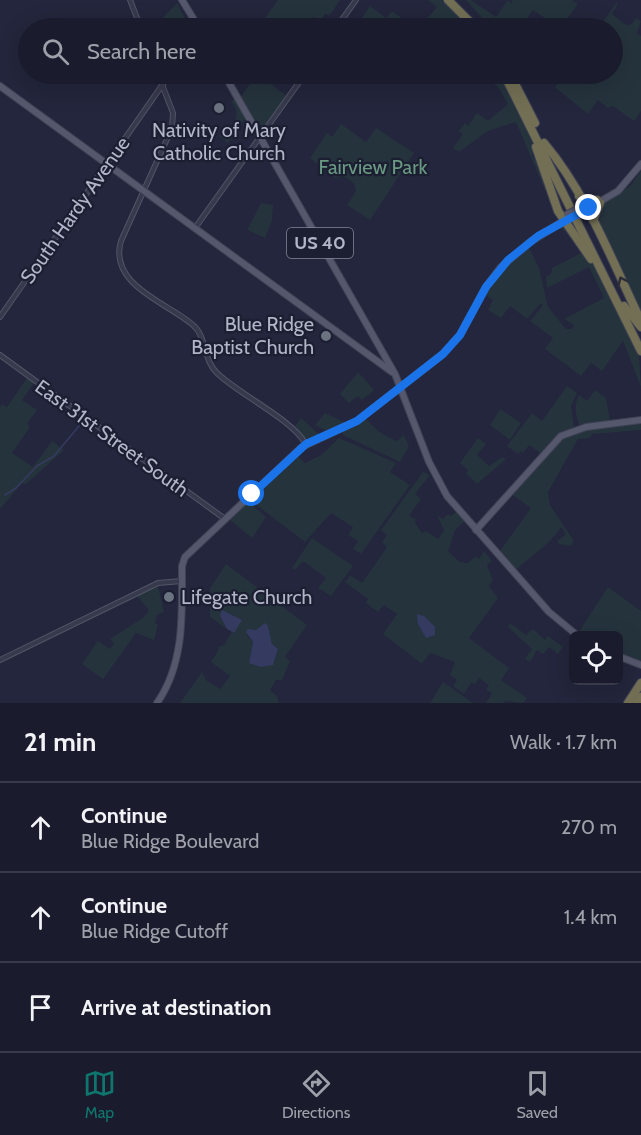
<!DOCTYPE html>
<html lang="en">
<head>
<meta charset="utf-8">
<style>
	body { margin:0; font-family:Cabin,sans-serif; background:#272939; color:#f1f3f6 }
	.controls { position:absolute; right:18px; bottom:18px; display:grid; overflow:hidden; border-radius:9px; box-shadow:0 6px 24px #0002 }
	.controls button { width:54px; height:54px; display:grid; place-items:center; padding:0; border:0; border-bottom:2px solid #383a49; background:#1a1c2d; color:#f1f3f6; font:30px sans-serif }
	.stop { position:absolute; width:18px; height:18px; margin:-14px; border:4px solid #1a73e8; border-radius:50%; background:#fff }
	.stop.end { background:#1a73e8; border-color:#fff; box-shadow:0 2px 6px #0008 }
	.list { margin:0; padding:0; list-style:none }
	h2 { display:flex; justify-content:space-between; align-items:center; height:78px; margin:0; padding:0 24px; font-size:26px }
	h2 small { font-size:20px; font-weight:400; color:#9fa1aa }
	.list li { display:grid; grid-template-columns:39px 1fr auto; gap:18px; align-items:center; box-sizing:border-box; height:90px; padding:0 24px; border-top:2px solid #383a49 }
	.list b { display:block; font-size:22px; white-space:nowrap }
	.list p { margin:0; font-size:20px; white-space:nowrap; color:#9fa1aa }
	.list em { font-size:20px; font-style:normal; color:#9fa1aa }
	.icon { flex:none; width:33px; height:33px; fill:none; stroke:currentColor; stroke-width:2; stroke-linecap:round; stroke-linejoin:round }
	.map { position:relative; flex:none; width:641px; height:703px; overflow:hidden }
	.search { position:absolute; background:#1a1c2d; box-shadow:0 6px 24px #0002; left:18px; right:18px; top:18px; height:66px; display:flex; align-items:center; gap:15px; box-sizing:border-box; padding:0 21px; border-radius:33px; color:#9fa1aa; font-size:22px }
	.sheet { height:348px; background:#1a1c2d }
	nav { display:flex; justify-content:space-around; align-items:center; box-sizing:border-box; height:84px; border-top:2px solid #383a49; background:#1a1c2d; font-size:16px; color:#9fa1aa }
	nav a { display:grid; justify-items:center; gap:3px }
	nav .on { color:#0f766e }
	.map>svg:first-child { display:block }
</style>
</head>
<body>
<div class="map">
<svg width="641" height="703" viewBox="0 0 641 703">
	<rect width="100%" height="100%" fill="#23263c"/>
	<g fill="#25333d" fill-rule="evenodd">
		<polygon points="278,0 340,0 330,15 325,14 322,19 313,17 306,28 258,28"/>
		<polygon points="428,0 442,0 472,28 419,28 437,7"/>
		<polygon points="466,0 471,0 496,17 508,0 511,3 513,0 572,0 578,4 560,28 552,28 555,25 533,10 520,28 491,28"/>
		<polygon points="177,3 187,22 179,28 158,28 157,24"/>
		<polygon points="616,3 618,4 612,14 626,25 632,24 636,18 641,21 637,33 641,36 641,111 634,121 613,106 608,108 598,100 588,114 555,87 567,74 612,74 612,28 599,28"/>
		<polygon points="370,6 386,18 392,11 416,28 355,28"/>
		<polygon points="257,74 287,96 260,132 240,98"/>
		<polygon points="491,74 501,74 534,147 532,155 543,174 545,190 516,122 488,131 459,152 453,148 463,134 459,131 465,123 468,126 477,113 488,121 508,104 498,87 487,79"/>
		<path d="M234,99l11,19 -17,25 -9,-7 2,-3 6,4c4,-14 17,-22 4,-35z"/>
		<polygon points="341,124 366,142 376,128 414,153 370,220 347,205 356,191 354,183 343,176 335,178 310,158 327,133 332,137"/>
		<polygon points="641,171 641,315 594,214 599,207 631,185"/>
		<polygon points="261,203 273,205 272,220 265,238 247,230"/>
		<polygon points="557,227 565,228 591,259 639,354 641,387 623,341 602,371 591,363 581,376 545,349 553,338 530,321 543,305 541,303 527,319 510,306 501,318 488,310 493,300 484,294 505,265 528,246 539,268 548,307 566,329 572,329 574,325 564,319 604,298 589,267 547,288 546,276 551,274 552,268 581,253 565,231"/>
		<polygon points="358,372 374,390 362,400 358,396 349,403 340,394"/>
		<polygon points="27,378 34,383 22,400 37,410 27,424 30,427 12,453 33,467 52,441 64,450 26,484 22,483 0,509 0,407 2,404 7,407"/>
		<polygon points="567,386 577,393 571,406 574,427 553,439 540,453 529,445 523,453 521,451 518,454 507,446 532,413 542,421"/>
		<path d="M595,390l11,8 4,23 -31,4c-3,-12 -6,-19 0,-30l8,6z"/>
		<polygon points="500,409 521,423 510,440 490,425"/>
		<polygon points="325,413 349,424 329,432 315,425"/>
		<path d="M365,417c9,12 18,19 32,24l7,-6 5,11 -9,16 -57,-27v-5z"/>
		<polygon points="301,418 320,435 306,439 293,429"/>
		<path d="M641,422v8l-49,4 -2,4 -12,1 -30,53 2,13 24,36 -3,5 -12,-2 -2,-3 9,-7 -5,-7c-11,18 -31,29 -46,44l-16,-19 32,-44 -20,-14 47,-53c25,-15 55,-15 83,-19z"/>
		<polygon points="339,438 396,463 390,472 410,485 361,554 353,549 358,541 348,535 353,527 331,513 305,542 250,500 295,453 305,463 321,455"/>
		<polygon points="478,438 486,444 477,455 489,466 503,457 506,459 477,484 466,473 468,470 460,463"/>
		<polygon points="423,472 430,475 415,494 421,499 409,516 416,519 415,523 422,533 426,531 438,539 444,530 437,515 443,519 448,514 451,516 456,512 465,521 455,530 448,551 460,562 468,563 476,556 479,559 484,551 492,561 487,565 493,580 489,586 498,598 469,638 509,668 501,680 527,698 523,703 505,701 503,703 486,703 492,693 486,690 489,685 479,678 475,684 471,683 464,694 453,686 457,680 450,675 455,662 430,653 422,664 383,634 397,614 384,605 378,612 366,603 368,599 345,582 350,575 362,583 387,547 382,542 387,535 381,530"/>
		<polygon points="247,501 266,517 252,538 229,519"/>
		<polygon points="312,538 353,566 331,596 318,588 326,578 303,561 295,570 292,568"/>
		<path d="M226,564l81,61 -22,32 5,4 -8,19h-6l-6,10 7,6 2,7h-99l22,-31 4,8 14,9 10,-13 -19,-14 8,-13 -1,-2 6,-2 7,-12h3v-17l-8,-4 -6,4 7,13 -17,-12v-29zM268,626l4,19 6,4 -4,14h-25l4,-21 -6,-7z"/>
		<polygon points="156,585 158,586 164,612 157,615 155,623 158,624 154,640 136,633 103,679 82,664 98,641 110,649 114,643 110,639 144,617 149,610 137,596"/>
		<polygon points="608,587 641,611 641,663 619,652 618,636 583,635 578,633"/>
		<polygon points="510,623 526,635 533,629 545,640 548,636 563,647 558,654 549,647 543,654 537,650 530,662 525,659 532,649 508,627"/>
		<polygon points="443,682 473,703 430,703"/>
	</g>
	<g fill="#353a61">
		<polygon points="222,610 242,620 234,633 227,629 220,616"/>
		<polygon points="417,614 424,616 435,627 435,635 426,638 418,624"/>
		<polygon points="265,623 268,626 272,644 278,649 273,665 261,667 249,663 253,642 246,632 248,629 256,630"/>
	</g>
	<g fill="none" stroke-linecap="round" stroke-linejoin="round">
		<polyline stroke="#353a61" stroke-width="1.5" points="5,495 16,488 37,466 54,456 84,420"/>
		<g stroke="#525467" stroke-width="6">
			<g id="minor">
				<polyline points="130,0 141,28"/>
				<polyline points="336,28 356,0"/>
				<path d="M158,74l15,39 -1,15 -51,113c-13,44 47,62 72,84 14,12 10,35 24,48 24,23 72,44 89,71"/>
				<polyline points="195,228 305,74"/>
				<polyline points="0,317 170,74"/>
				<polyline points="0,355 225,519"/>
				<polyline points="0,660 158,583 182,581"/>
			</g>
		</g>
		<g stroke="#404255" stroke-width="8">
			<g id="major">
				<polyline points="182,0 199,28"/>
				<polyline points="224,74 395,374 429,462 447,496 549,612 578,636"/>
				<polyline points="0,86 392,372"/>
				<polyline points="584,211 618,191 641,164"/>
				<polyline points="476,530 561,436 586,427 641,420"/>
				<polyline points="618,656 641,665"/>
				<path d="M157,703c28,-40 25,-90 25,-137l3,-9 117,-110 55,-26 86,-67 17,-19 26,-48 15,-20 29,-25 38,-24"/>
			</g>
		</g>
		<g stroke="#3f4154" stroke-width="10">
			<g id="highway">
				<polyline points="448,0 476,28"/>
				<polyline points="504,74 641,351"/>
				<polyline points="510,74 535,123"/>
				<path d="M544,143c43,51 68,118 97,178"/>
				<polyline points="536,147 558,211 591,259"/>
				<polyline points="579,196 586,200 597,200"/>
				<polyline points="593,220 600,203"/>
				<polyline points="624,306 641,327"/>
				<polyline points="628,703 641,683"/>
				<polyline points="637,703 641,697"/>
			</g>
		</g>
		<use href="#minor" stroke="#37394c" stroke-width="4"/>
		<use href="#major" stroke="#55576c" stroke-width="6"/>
		<use href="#highway" stroke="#726f54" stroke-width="8"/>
		<g stroke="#404255" stroke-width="8" stroke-linecap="butt">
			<g id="major-bridge">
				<polyline points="567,214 582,207"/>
				<polyline points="568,218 583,211"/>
			</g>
		</g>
		<use href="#major-bridge" stroke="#55576c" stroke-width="6"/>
	</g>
	<defs><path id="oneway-chevron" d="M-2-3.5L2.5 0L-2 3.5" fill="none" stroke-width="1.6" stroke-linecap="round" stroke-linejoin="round" transform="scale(1.5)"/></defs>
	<use stroke="#2d2e38" href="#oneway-chevron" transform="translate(622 281) rotate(-115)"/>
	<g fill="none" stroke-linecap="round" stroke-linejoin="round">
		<polyline stroke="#1a73e8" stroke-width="8" points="252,494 306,444 357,421 443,354 460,335 486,287 508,260 538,236 589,208"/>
	</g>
	<g fill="#6b7280" stroke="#1c1e31" stroke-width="2">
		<circle cx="219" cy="108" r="6"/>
		<circle cx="326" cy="336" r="6"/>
		<circle cx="169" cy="597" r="6"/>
	</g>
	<g text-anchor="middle" stroke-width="4.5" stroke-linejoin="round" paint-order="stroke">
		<rect fill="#1c1e31" stroke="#85879b" stroke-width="1.5" x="287" y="228" width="66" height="30" rx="4.5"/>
		<g font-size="18" font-weight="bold" fill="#b2b4c8">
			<text x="320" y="249">US 40</text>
		</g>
		<g font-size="20" fill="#b2b4c8" stroke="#1c1e31">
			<text x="219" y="137">Nativity of Mary<tspan x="219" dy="23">Catholic Church</tspan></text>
			<text x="314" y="331" text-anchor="end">Blue Ridge<tspan x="314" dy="23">Baptist Church</tspan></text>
			<text x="181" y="604" text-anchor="start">Lifegate Church</text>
		</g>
		<g font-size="20" fill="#699983" stroke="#1c1e31">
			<text x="373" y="174">Fairview Park</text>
		</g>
		<g font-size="20" fill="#b2b4c8" stroke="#1c1e31">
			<text transform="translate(75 210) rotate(-55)" y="7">South Hardy Avenue</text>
			<text transform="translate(112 438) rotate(36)" y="7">East 31st Street South</text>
		</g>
	</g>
</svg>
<div class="controls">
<button><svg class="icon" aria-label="locate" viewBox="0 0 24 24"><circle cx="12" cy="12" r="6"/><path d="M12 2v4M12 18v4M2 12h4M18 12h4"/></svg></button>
</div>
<div class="stop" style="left:252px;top:494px"></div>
<div class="stop end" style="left:589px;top:208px"></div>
<div class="search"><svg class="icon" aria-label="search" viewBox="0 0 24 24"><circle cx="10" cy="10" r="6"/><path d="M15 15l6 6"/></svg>Search here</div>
</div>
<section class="sheet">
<h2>21 min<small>Walk · 1.7 km</small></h2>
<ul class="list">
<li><svg class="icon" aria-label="ahead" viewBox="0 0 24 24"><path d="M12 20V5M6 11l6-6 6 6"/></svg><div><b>Continue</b><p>Blue Ridge Boulevard</p></div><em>270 m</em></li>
<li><svg class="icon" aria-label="ahead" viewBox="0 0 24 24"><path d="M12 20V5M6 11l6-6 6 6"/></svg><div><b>Continue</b><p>Blue Ridge Cutoff</p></div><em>1.4 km</em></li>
<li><svg class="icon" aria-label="arrive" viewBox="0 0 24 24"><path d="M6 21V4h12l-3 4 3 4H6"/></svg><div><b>Arrive at destination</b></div></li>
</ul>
</section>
<nav>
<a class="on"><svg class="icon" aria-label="map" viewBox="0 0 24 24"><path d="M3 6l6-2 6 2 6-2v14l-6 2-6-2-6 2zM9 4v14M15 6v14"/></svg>Map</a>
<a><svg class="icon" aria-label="directions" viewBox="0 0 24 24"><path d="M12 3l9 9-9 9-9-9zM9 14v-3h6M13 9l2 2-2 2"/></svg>Directions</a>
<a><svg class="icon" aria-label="saved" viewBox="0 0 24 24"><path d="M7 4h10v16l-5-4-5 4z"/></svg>Saved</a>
</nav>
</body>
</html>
